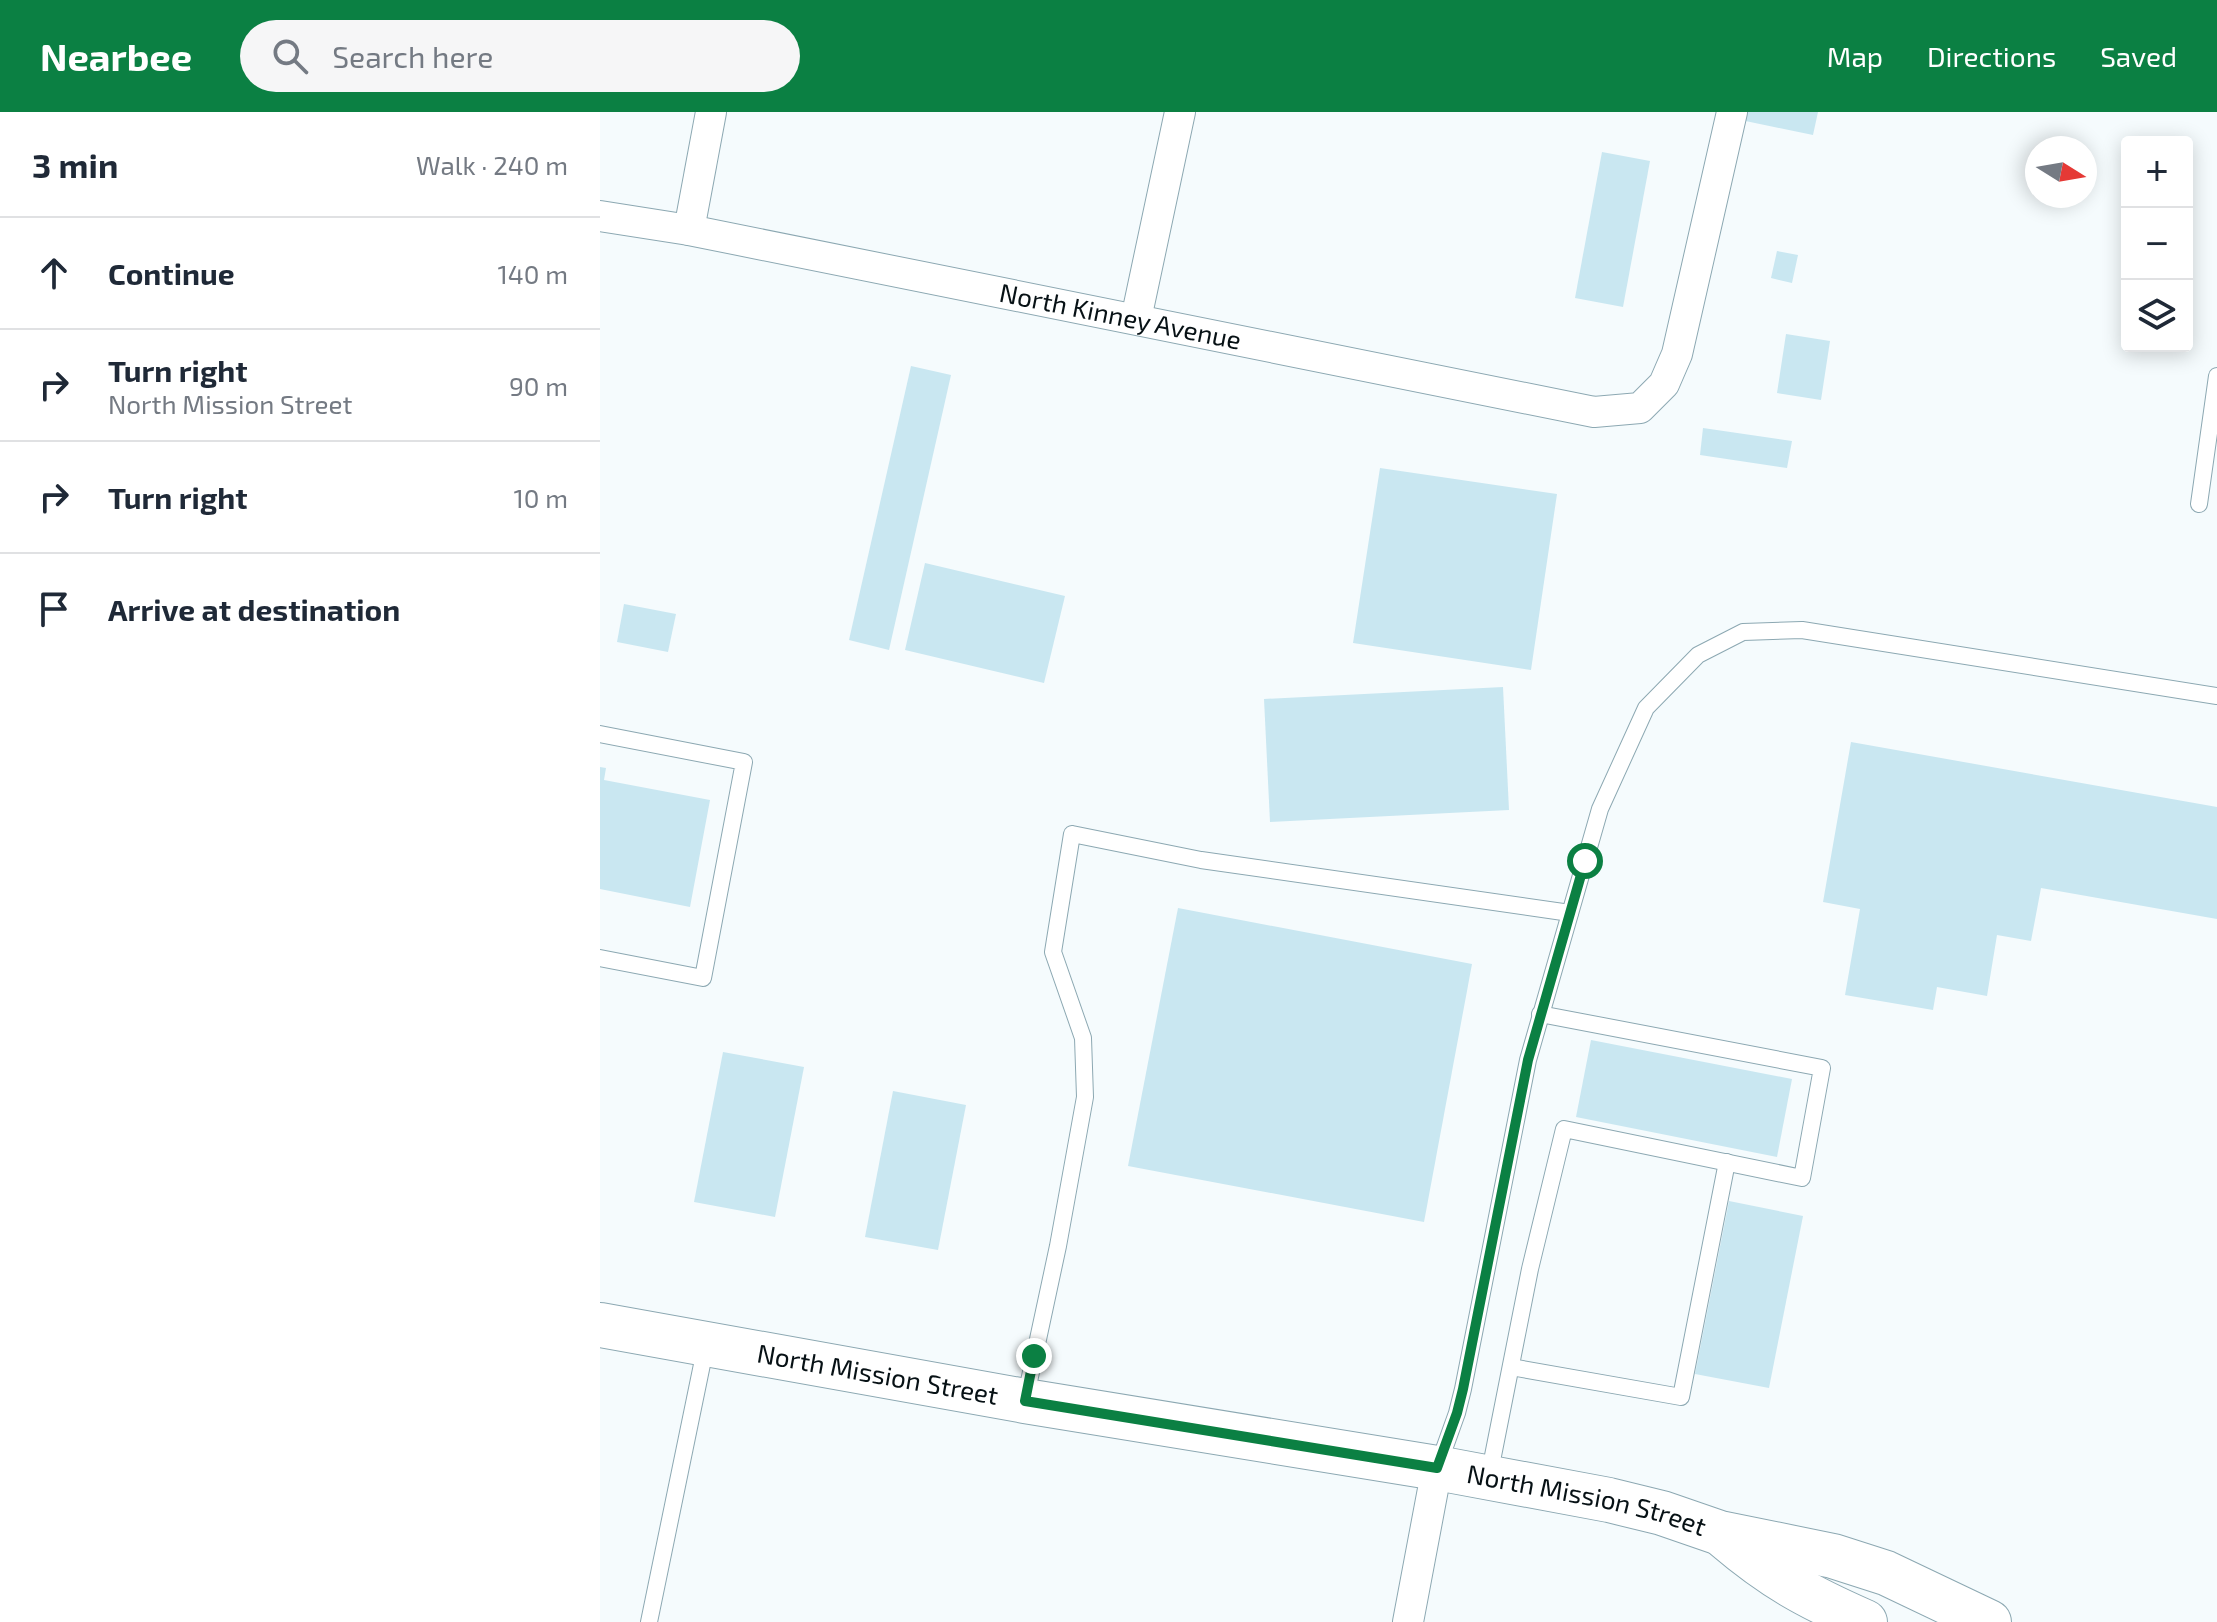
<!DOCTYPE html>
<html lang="en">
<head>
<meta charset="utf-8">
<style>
	body { margin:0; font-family:"Exo 2",sans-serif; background:#f6f6f7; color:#1f2937 }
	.controls { position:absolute; right:24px; top:24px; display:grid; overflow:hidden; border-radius:8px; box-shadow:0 4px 20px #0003 }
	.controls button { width:72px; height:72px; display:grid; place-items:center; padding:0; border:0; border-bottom:2px solid #e0e1e3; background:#fff; color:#1f2937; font:40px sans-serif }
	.compass { position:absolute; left:1425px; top:24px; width:72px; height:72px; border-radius:50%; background:#fff; box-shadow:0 4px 20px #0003; rotate:101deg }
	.stop { position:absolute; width:24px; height:24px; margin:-18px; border:6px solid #0b8043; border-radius:50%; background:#fff }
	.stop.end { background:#0b8043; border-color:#fff; box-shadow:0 2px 8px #0008 }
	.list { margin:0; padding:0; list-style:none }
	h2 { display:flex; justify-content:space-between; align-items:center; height:104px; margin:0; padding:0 32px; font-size:34px }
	h2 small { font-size:26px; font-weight:400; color:#747a83 }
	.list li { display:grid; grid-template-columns:52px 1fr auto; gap:24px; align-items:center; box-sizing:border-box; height:112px; padding:0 32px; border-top:2px solid #e0e1e3 }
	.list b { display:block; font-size:30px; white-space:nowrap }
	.list p { margin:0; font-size:26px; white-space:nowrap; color:#747a83 }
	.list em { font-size:26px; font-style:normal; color:#747a83 }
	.icon { flex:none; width:44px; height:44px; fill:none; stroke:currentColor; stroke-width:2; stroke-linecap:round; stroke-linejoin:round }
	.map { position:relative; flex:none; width:1617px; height:1510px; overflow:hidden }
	header { display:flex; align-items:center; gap:48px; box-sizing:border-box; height:112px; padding:0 40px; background:#0b8043; color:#fff }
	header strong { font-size:38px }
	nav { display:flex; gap:44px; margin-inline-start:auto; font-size:28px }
	.search { width:560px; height:72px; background:#f6f6f7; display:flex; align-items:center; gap:20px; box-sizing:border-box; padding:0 28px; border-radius:44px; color:#747a83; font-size:30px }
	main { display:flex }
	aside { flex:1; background:#fff }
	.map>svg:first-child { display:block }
</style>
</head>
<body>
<header>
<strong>Nearbee</strong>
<div class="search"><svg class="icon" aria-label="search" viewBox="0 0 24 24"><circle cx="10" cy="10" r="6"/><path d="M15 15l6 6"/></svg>Search here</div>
<nav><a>Map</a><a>Directions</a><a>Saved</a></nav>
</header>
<main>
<aside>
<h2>3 min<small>Walk · 240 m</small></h2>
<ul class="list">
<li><svg class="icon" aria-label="ahead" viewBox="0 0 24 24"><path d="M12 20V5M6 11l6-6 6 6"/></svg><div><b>Continue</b></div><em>140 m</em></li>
<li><svg class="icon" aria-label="right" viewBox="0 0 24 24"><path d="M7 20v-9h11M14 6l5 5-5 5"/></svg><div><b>Turn right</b><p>North Mission Street</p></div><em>90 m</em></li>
<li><svg class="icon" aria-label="right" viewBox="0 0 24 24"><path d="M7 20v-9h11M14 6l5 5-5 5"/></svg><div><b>Turn right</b></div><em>10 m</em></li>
<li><svg class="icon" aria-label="arrive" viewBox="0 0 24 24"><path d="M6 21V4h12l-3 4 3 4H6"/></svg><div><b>Arrive at destination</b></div></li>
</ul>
</aside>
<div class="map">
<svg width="1617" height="1510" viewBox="0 0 1617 1510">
	<rect width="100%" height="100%" fill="#f5fbfd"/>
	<g fill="#c9e7f1">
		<polygon points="1138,0 1218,0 1213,23 1136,7"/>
		<polygon points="1002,40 1050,49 1023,195 975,186"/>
		<polygon points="1177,139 1198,143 1192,171 1171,166"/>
		<polygon points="1186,222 1230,229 1221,288 1177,281"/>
		<polygon points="311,254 351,263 289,538 249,528"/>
		<polygon points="1103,316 1192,329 1187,356 1100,343"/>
		<polygon points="780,356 957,382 931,558 753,531"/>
		<polygon points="325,451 465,484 444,571 305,538"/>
		<polygon points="24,492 76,502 68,540 17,530"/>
		<polygon points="903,575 909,698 670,710 664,587"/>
		<polygon points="1251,630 1617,695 1617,807 1441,776 1431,829 1397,823 1387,884 1337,875 1333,898 1245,883 1260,797 1223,790"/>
		<polygon points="0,655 6,656 4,668 110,688 90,795 0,777"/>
		<polygon points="578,796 872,852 824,1110 528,1054"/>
		<polygon points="991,928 1192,967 1177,1045 976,1005"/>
		<polygon points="123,940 204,955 175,1105 94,1090"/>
		<polygon points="293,979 366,993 338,1138 265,1125"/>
		<polygon points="1129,1089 1203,1104 1169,1276 1095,1262"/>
	</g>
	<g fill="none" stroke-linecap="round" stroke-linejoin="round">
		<g stroke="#8ca8b2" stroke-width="18">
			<g id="service">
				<polyline points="1599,392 1617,264"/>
				<polyline points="0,622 144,650 103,866 0,846"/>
				<polyline points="911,1255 1081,1285 1127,1050"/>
				<polyline points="425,1288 458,1134 485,985 483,926 453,840 472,722 601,748 970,801"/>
				<polyline points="838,1354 857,1301 863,1277 928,948 1000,697 1046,596 1098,543 1143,520 1202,518 1617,584"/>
				<polyline points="889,1364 930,1157 964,1017 1202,1066 1222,956 940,902"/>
				<polyline points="49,1510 106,1233"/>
			</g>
		</g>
		<g stroke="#8ca8b2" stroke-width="32">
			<g id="minor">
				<path id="s1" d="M0,104l89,14 905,182 46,-4 24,-24 13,-30 55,-242"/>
				<polyline points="89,118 111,0"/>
				<polyline points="536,207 580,0"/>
				<polyline points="808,1510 837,1356"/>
			</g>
		</g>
		<g stroke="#8ca8b2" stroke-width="46">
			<g id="primary">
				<path id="s2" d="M0,1213l425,76 412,67 172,32 53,13 58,20 113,23 53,17 103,49"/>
				<path d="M1125,1425c48,41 83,60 140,85"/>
			</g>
		</g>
		<use href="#service" stroke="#fff" stroke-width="16"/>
		<use href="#minor" stroke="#fff" stroke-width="30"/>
		<use href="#primary" stroke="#fff" stroke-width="44"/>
	</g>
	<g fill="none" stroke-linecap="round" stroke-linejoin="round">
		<polyline stroke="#0b8043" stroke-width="10" points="434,1244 425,1289 837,1356 857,1301 863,1277 928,948 985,749"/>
	</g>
	<g text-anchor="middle" stroke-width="8" stroke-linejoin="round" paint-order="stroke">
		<g font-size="26" fill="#071115" stroke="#fff">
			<text dy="9" stroke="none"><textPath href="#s1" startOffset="530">North Kinney Avenue</textPath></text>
			<text dy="9" stroke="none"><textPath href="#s2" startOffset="282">North Mission Street</textPath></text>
			<text dy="9" stroke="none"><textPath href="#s2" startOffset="1002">North Mission Street</textPath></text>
		</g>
	</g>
</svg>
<div class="controls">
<button>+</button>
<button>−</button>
<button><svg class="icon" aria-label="layers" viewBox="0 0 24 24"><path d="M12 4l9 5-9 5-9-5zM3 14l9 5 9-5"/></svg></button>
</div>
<svg class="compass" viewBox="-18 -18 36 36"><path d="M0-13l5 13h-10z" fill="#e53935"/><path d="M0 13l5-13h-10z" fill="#747a83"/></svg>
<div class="stop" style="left:985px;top:749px"></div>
<div class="stop end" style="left:434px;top:1244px"></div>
</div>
</main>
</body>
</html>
